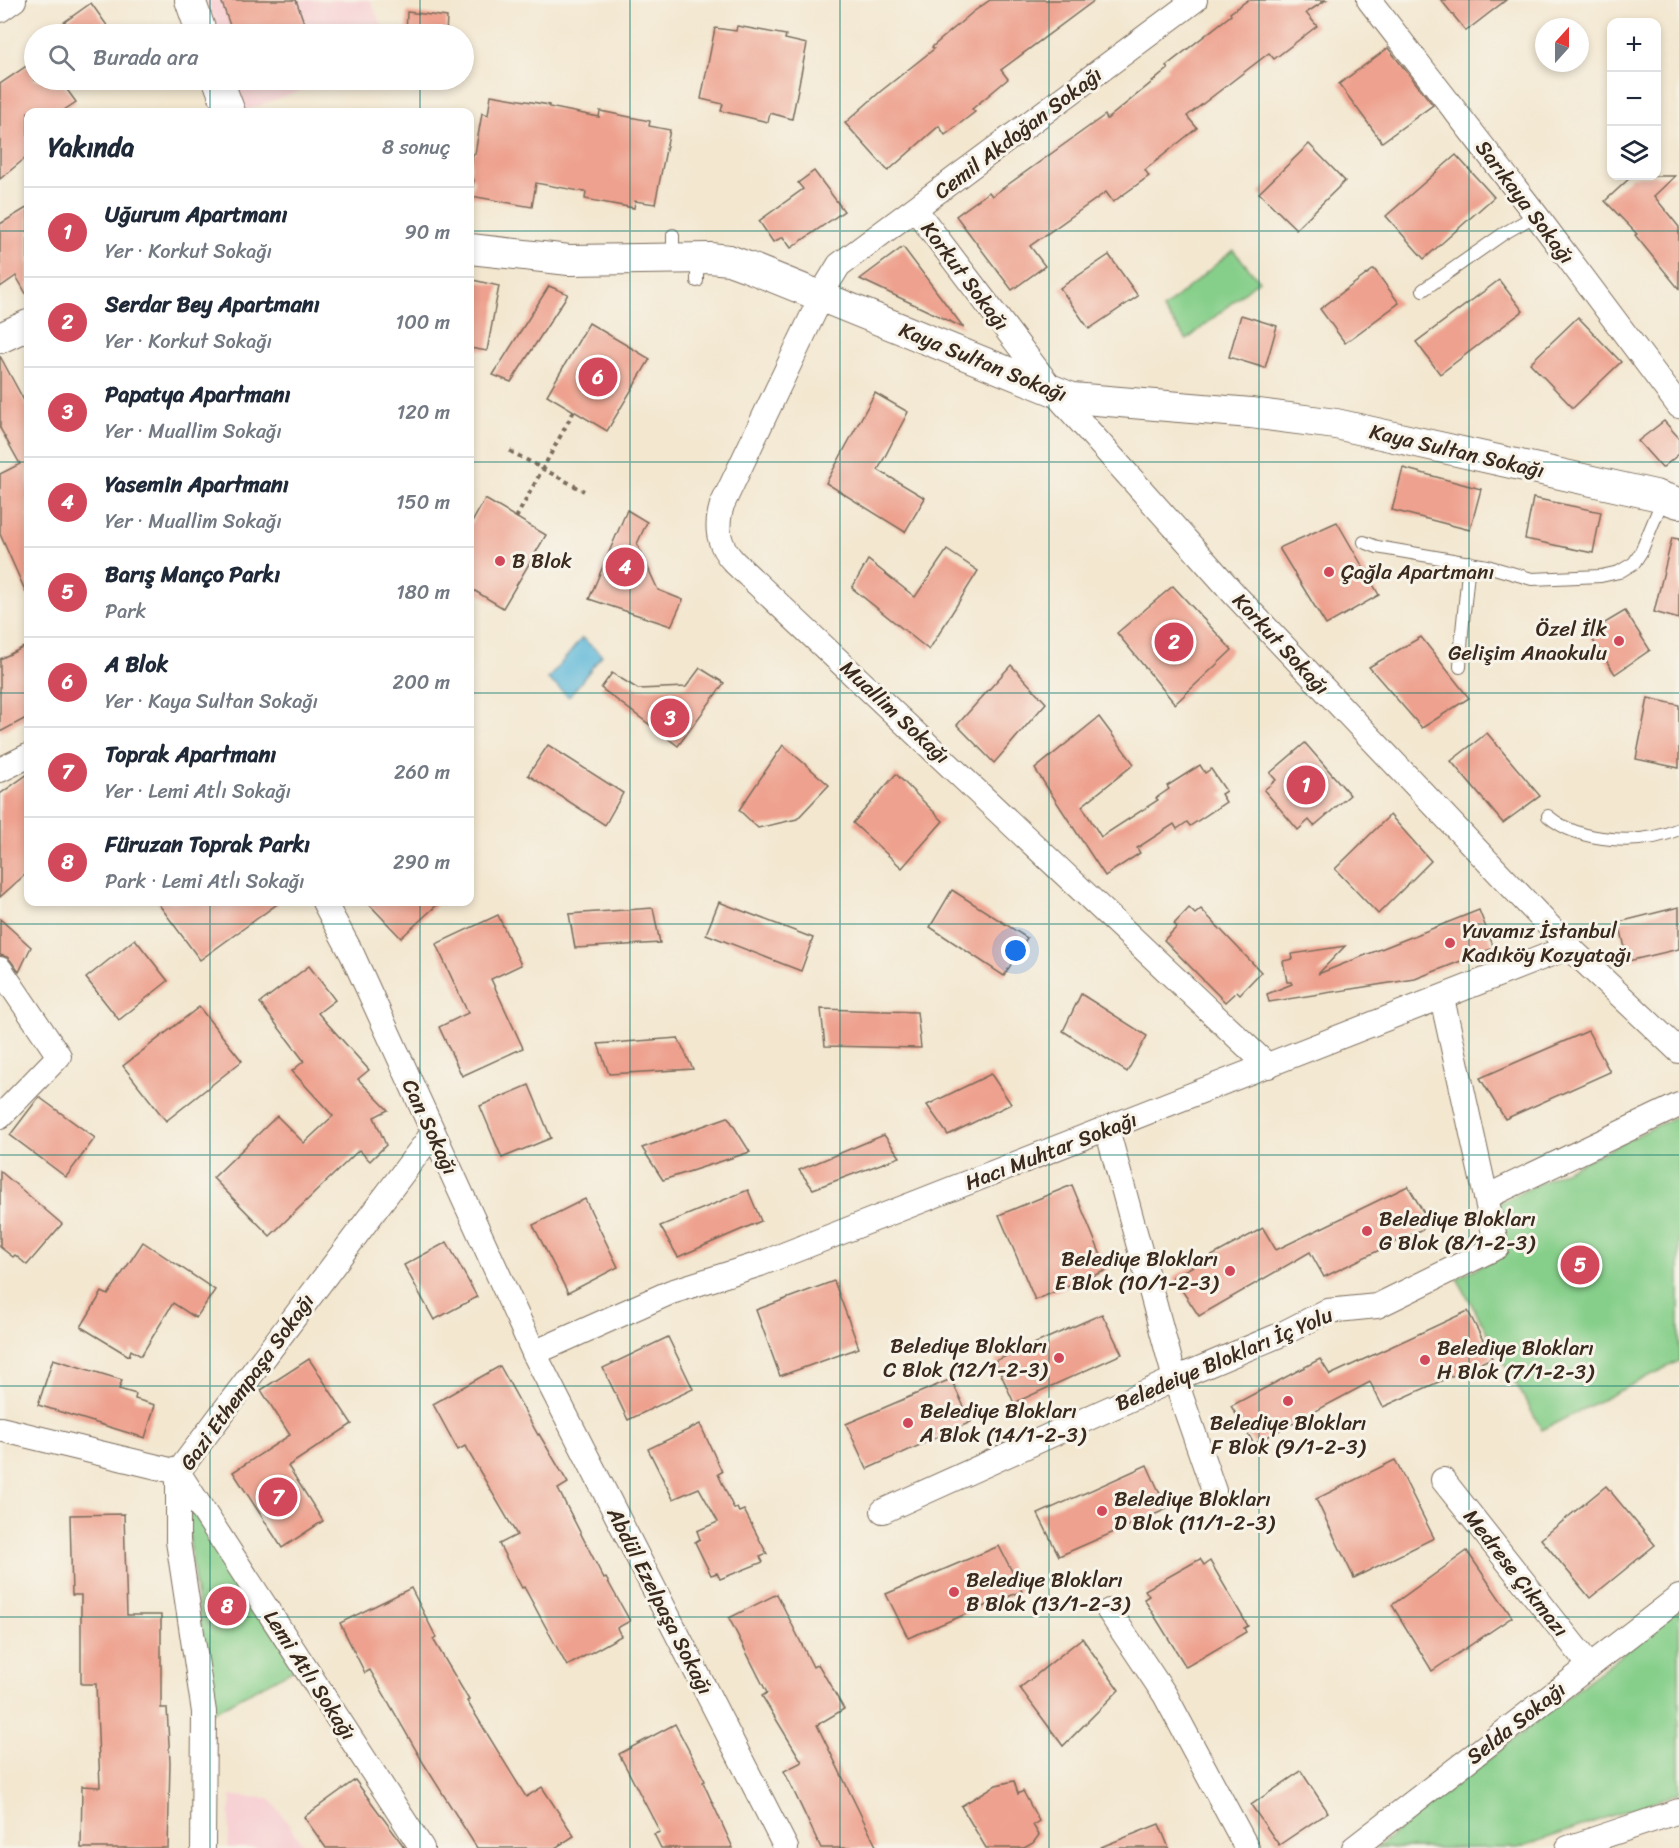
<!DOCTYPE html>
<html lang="tr">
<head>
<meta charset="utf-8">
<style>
	body { margin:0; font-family:Sriracha,sans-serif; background:#f6f6f7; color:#1f2937 }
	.controls { position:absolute; right:18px; top:18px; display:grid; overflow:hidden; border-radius:12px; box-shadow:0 3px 9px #0003 }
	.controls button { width:54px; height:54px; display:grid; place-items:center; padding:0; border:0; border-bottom:2px solid #e0e1e3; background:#fff; color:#1f2937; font:30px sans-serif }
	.compass { position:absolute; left:1535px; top:18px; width:54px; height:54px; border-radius:50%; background:#fff; box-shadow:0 3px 9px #0003; rotate:21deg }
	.you { position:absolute; left:1016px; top:951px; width:21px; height:21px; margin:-15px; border:4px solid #fff; border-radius:50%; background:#1a73e8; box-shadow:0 0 0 9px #1a73e833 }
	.badge { display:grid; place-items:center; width:39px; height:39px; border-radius:50%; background:#d1495b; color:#fff; font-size:20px; font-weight:700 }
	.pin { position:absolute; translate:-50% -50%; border:3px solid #fff; box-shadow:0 2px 6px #0006 }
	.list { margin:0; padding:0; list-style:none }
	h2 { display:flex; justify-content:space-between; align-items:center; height:78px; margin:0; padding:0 24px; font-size:26px }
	h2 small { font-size:20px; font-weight:400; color:#747a83 }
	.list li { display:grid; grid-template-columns:39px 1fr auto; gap:18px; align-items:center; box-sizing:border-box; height:90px; padding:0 24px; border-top:2px solid #e0e1e3 }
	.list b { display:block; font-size:22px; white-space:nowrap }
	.list p { margin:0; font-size:20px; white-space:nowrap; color:#747a83 }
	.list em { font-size:20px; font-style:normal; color:#747a83 }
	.icon { flex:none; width:33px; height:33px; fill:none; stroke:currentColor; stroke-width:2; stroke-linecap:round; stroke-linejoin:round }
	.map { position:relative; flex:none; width:1679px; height:1848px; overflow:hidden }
	.search { position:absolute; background:#fff; box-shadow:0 3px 9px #0003; left:24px; top:24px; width:450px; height:66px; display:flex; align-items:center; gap:15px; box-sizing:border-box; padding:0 21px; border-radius:33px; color:#747a83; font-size:22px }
	.panel { position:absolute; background:#fff; box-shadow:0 3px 9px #0003; left:24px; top:108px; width:450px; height:798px; border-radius:12px }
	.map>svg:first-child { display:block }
</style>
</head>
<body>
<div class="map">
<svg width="1679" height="1848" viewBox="0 0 1679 1848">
	<rect width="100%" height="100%" fill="#f7f3e8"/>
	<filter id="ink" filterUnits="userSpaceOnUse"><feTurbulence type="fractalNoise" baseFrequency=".0167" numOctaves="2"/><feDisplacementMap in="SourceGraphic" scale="12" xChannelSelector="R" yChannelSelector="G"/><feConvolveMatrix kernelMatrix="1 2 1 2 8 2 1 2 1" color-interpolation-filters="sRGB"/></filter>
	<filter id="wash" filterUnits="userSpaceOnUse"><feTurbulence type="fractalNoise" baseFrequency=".008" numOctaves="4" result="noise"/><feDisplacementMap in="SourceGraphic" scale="24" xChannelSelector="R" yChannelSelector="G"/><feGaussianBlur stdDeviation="1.35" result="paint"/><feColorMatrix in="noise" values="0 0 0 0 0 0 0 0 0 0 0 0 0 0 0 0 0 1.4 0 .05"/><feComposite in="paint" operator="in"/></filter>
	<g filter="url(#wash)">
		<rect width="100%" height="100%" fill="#f3e7d0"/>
		<g fill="#f7cfd3">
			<polygon points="204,0 370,0 386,34 216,34"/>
			<polygon points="230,80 330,80 241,112"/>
			<polygon points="231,1796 270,1798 305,1848 228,1848"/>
		</g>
		<g fill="#86cf8a" stroke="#607c54" stroke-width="1.5">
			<polygon points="1233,250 1259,280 1187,340 1163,309"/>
			<polygon points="1679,1115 1679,1361 1542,1430 1457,1278 1507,1253 1495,1205"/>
			<polygon points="184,1494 298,1667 211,1713"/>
			<polygon points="1679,1609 1679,1793 1518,1848 1376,1848"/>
		</g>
		<polygon fill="#5bb7d9" stroke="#4b707c" stroke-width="1.5" points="582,638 602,655 569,697 548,679"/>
		<g id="blocks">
			<g fill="#eea18e">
				<polygon points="221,0 296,0 308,34 233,34"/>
				<polygon points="990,0 1095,0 1001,70 1008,79 972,109 975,112 945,135 939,126 888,171 845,123 881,91 934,49 932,47 973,12"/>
				<polygon points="1248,0 1326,0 1306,13 1317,26 1274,59 1269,53 1187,116 1197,128 1145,170 1149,176 1113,202 1106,192 1030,246 1045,266 1012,290 956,216 989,192 992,196 1105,115 1107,119 1168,69 1166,66 1231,15 1230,13"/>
				<polygon points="1441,0 1506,0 1466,31"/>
				<polygon points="91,3 113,34 71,34 63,23"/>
				<polygon points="407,12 447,17 446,34 406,34"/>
				<polygon points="737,26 786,35 785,39 807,44 792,119 770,113 768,122 721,111 723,104 701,99 715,28 736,31"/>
				<polygon points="1388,48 1433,105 1382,142 1339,84"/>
				<polygon points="34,61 34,80 60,80 76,102 61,112 28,112 28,156 0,179 0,84"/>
				<polygon points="491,95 549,105 549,107 599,117 600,111 650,121 649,126 670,130 655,204 635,201 634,208 585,199 586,192 536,183 532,207 471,196 474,180 470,175 473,154 475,154 482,113 488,115"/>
				<polygon points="1309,144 1345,181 1296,229 1259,193"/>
				<polygon points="1456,155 1494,197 1424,259 1386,216"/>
				<polygon points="814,171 844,211 791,248 783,237 773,242 759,221 803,189 798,183"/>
				<polygon points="1632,176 1675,176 1654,196 1679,227 1679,289 1635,235 1637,234 1605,201"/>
				<polygon points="28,207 28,297 16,276 0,287 0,224"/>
				<polygon points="903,247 964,328 860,279"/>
				<polygon points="1109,255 1138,296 1089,329 1060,288"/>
				<polygon points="1374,269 1399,303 1345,343 1320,309"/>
				<polygon points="473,280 499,286 487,351 470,348 470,293"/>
				<polygon points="1499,280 1523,311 1440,374 1416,342"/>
				<polygon points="549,286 568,294 511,382 493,375"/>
				<polygon points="1241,315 1277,326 1265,368 1229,357"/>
				<polygon points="1578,317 1621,362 1573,408 1530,363"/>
				<polygon points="589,323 650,359 607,431 547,395"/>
				<polygon points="0,356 28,408 28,597 0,534 0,474 20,464 0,428"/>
				<polygon points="875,393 908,412 878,470 925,498 905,532 826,483"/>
				<polygon points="1664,421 1679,438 1679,454 1662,468 1638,441"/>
				<polygon points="1403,468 1481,489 1470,530 1392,510"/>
				<polygon points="1533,498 1601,512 1593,553 1525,539"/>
				<polygon points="485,499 546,535 503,608 470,588 470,526"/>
				<polygon points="627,510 647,522 637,544 658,590 683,600 671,626 589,599"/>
				<polygon points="1337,522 1379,595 1326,625 1279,548"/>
				<polygon points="1672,538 1679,539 1679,619 1654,612"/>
				<polygon points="947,550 978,571 929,650 852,588 868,560 915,597"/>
				<polygon points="1173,586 1232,650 1175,704 1117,633"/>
				<polygon points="1625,611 1650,650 1615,674 1588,633"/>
				<polygon points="1421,637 1469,698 1422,728 1369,667"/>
				<polygon points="28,645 28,717 0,732 0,659"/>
				<polygon points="1011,665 1046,703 994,763 957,725"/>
				<polygon points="700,668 724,683 678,746 601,688 612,673 638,689 686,687"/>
				<polygon points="1648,698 1679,705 1679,768 1636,759"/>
				<polygon points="1099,717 1134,764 1082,806 1101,837 1158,800 1156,798 1169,789 1167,786 1200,765 1205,773 1211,769 1226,791 1221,794 1226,802 1190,826 1187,822 1177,829 1174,824 1137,848 1140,853 1105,876 1035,769"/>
				<polygon points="1487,733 1540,796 1503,823 1451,761"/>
				<polygon points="1305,743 1350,795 1314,826 1309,820 1298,830 1264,790 1276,780 1270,773"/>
				<polygon points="548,745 623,793 605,825 528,775"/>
				<polygon points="783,745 829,785 797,819 758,828 739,810"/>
				<polygon points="28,774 28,872 0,897 0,794"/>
				<polygon points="896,774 943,821 902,868 853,823"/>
				<polygon points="1390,815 1431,861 1378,914 1335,869"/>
				<polygon points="952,890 1027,938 1004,976 930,927"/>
				<polygon points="157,902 280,902 200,960"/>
				<polygon points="367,902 440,902 401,938"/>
				<polygon points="719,902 813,938 801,971 706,934"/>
				<polygon points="1679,907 1679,949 1628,961 1619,922"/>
				<polygon points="653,908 660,943 575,948 569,914"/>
				<polygon points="1189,908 1195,914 1201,909 1261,972 1240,994 1237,991 1225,1002 1164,940 1177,927 1174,924"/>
				<polygon points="1479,910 1494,948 1415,979 1269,1002 1267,994 1292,984 1291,982 1287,982 1283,961 1293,959 1292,954 1345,946 1318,974"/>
				<polygon points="498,915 521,965 491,979 523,1048 462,1076 439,1027 468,1013 436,944"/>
				<polygon points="0,919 31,947 19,972 11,961 7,957 0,955"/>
				<polygon points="135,939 168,981 119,1020 86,978"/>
				<polygon points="309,966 335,1000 318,1013 369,1070 358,1079 388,1110 374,1117 386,1145 370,1161 359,1150 270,1236 213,1178 277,1116 304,1143 333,1116 292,1071 304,1061 260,1003"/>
				<polygon points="1081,994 1147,1036 1127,1072 1063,1031"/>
				<polygon points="199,1007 242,1061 166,1121 123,1066"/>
				<polygon points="821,1009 917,1012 921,1048 825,1046"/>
				<polygon points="1588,1031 1610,1072 1505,1119 1480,1078"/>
				<polygon points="678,1038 693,1069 609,1074 598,1044"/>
				<polygon points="991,1074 1011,1104 948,1135 927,1105"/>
				<polygon points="529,1085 551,1138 502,1158 480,1106"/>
				<polygon points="39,1097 95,1138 66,1177 10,1135"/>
				<polygon points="728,1117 750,1152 663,1180 642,1148"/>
				<polygon points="884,1135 900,1157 813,1189 799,1170"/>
				<polygon points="0,1171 62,1224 27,1265 15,1255 13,1257 0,1247"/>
				<polygon points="1072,1185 1107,1270 1035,1300 999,1215"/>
				<polygon points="1408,1186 1431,1225 1324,1277 1310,1252 1199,1316 1173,1277 1263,1228 1276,1250"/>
				<polygon points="748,1190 761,1221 678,1257 660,1226"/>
				<polygon points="585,1199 618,1267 568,1293 533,1225"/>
				<polygon points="143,1242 215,1290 196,1318 173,1303 141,1356 131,1350 129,1356 81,1327 102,1292 108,1295"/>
				<polygon points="447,1242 477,1297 434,1320 404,1265"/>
				<polygon points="834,1281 859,1348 780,1376 756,1310"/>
				<polygon points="1468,1311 1492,1358 1383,1407 1370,1382 1254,1444 1231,1406 1320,1359 1330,1375"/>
				<polygon points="1102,1314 1122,1354 1014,1403 995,1361"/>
				<polygon points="668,1337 693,1389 628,1420 603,1368"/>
				<polygon points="53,1359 122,1380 119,1389 136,1394 135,1399 155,1405 145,1438 38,1405"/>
				<polygon points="309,1359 352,1424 288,1466 323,1521 282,1548 233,1472 290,1435 261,1390"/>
				<polygon points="500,1366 538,1435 539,1434 568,1483 558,1489 604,1579 606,1578 630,1621 617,1628 621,1636 567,1666 524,1587 522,1588 499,1544 517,1535 465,1446 458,1450 433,1404"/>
				<polygon points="951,1379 971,1422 867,1469 846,1424"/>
				<polygon points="700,1424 722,1472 718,1474 734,1509 737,1508 739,1512 744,1510 767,1554 760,1557 763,1562 720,1579 717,1573 711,1575 695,1542 700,1539 697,1531 718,1522 699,1488 673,1499 648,1449"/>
				<polygon points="1395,1460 1434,1538 1354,1578 1316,1499"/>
				<polygon points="1147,1465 1167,1509 1059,1556 1038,1514"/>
				<polygon points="1606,1486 1655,1545 1590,1598 1541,1539"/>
				<polygon points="124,1514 127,1615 161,1615 161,1708 167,1708 170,1762 168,1848 81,1848 82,1786 100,1787 96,1684 81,1684 81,1595 72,1595 70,1515"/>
				<polygon points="999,1546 1022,1591 908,1638 886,1594"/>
				<polygon points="1467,1551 1512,1617 1432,1671 1392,1605"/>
				<polygon points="1200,1559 1204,1565 1210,1561 1248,1626 1244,1628 1246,1632 1186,1667 1144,1599 1149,1596 1145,1590"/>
				<polygon points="411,1588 436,1637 433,1639 469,1700 467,1701 526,1797 542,1787 574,1836 555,1848 477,1848 424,1764 370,1670 365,1673 340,1623"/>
				<polygon points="777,1594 813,1667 818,1664 844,1709 817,1725 877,1848 821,1848 784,1771 802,1762 762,1696 767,1693 729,1618"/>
				<polygon points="1082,1638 1119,1690 1063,1746 1020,1688"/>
				<polygon points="675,1724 705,1781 703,1782 733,1848 661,1848 654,1834 660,1832 619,1754"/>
				<polygon points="1301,1771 1328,1812 1279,1845 1251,1805"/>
				<polygon points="355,1780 405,1848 326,1848 304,1817"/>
				<polygon points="1014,1781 1018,1794 1023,1791 1039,1821 1033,1825 1039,1835 1033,1843 1024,1848 986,1848 961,1806 996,1785"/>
				<polygon points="1159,1824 1169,1848 1102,1848 1101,1847"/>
			</g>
		</g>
	</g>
	<g filter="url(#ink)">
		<use href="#blocks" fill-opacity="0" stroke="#7b6c5c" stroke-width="1.5"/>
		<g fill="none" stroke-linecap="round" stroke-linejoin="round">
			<g stroke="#7b6c5c" stroke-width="14">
				<g id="service">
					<polyline points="673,258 673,235"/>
					<polyline points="697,281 697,259"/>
					<polyline points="1423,290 1503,234 1536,215"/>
					<polyline points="1364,542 1377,547 1487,566 1532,579 1601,576 1619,572 1634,563 1641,552 1663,499"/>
					<polyline points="1460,667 1462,632 1469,562"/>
					<path d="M1548,816c31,27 94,30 131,13"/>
				</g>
			</g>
			<g stroke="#7b6c5c" stroke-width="26">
				<g id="minor">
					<path d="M1195,0l-356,265 -11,18 -106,222c-7,23 -4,40 12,57l534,504"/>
					<polyline points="1369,0 1536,215 1679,406"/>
					<polyline points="0,10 14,0"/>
					<polyline points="915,209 1054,392 1235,595 1569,947 1679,1051"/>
					<polyline points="0,770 28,756"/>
					<polyline points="324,902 352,954 534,1353 786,1848"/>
					<polyline points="0,969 59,1056 0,1117"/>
					<polyline points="1107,1129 1175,1379 1214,1491"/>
					<polyline points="1486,1197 1679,1105"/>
					<polyline points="534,1353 671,1292 760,1264 1569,947"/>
					<polyline points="0,1429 178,1472 422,1848"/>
					<polyline points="1443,1480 1590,1666"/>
					<polyline points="883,1511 1175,1379 1282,1334 1327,1311 1377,1306 1497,1247 1442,998"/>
					<polyline points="1109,1611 1165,1695 1247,1848"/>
					<polyline points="203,1848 204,1712 178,1541 178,1472 433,1133"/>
					<polyline points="1354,1848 1679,1597"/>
					<polyline points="1568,1848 1679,1811"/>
				</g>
			</g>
			<g stroke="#7b6c5c" stroke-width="32">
				<g id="tertiary">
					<polyline points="190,0 202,34"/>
					<polyline points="218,80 230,112"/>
					<polyline points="470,249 569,260 710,258 729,260 748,267 1072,398 1251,413 1336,424 1655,495 1679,503"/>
					<polyline points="0,338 28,325"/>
				</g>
			</g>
			<g stroke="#7b6c5c" stroke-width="4" stroke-dasharray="4.5 4.5" stroke-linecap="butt">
				<polyline points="510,451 584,491"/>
				<polyline points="516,518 574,411"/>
			</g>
			<use href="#service" stroke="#fff" stroke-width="12"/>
			<use href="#minor" stroke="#fff" stroke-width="24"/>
			<use href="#tertiary" stroke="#fff" stroke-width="30"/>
		</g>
	</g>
	<path fill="none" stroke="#0f766e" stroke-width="1.5" stroke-opacity="0.55" d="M210,0v34M420,0v34M630,0v1848M840,0v1848M1049,0v1848M1259,0v1848M1469,0v1848M210,80v32M420,80v32M0,231h28M470,231h1209M0,462h28M470,462h1209M0,693h28M470,693h1209M210,902v946M420,902v946M0,924h1679M0,1155h1679M0,1386h1679M0,1617h1679"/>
	<g fill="#d1495b" stroke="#f7f3e8" stroke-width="2">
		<circle cx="500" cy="561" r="6"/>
		<circle cx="1329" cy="572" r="6"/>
		<circle cx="1619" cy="641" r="6"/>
		<circle cx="1450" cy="943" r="6"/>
		<circle cx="1367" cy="1231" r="6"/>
		<circle cx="1230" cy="1271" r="6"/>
		<circle cx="1059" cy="1358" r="6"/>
		<circle cx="1425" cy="1360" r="6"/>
		<circle cx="1288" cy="1401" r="6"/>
		<circle cx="908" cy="1423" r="6"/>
		<circle cx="1102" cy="1511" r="6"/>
		<circle cx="954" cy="1592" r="6"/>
	</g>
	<g text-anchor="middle" stroke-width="6" stroke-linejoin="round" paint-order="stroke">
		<g font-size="21" fill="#3b2a1e" stroke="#f7f3e8">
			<text transform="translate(1018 133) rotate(-37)" y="7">Cemil Akdoğan Sokağı</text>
			<text transform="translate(1525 202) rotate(53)" y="7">Sarıkaya Sokağı</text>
			<text transform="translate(965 276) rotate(53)" y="7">Korkut Sokağı</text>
			<text transform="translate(983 362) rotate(22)" y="7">Kaya Sultan Sokağı</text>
			<text transform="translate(1457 451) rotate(13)" y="7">Kaya Sultan Sokağı</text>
			<text transform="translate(1281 644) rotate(47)" y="7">Korkut Sokağı</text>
			<text transform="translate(895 712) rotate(43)" y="7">Muallim Sokağı</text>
			<text transform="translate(430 1127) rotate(65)" y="7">Can Sokağı</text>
			<text transform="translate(1051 1151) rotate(-21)" y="7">Hacı Muhtar Sokağı</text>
			<text transform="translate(1224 1359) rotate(-23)" y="7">Beledeiye Blokları İç Yolu</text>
			<text transform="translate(247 1382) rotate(-54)" y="7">Gazi Ethempaşa Sokağı</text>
			<text transform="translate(1516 1573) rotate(52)" y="7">Medrese Çıkmazı</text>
			<text transform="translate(660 1601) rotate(63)" y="7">Abdül Ezelpaşa Sokağı</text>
			<text transform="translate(310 1675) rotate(57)" y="7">Lemi Atlı Sokağı</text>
			<text transform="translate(1516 1723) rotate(-38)" y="7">Selda Sokağı</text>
		</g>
		<g font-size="21" fill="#3b2a1e" stroke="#f7f3e8" text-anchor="start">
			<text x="512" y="568">B Blok</text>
			<text x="1341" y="579">Çağla Apartmanı</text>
			<text x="1607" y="636" text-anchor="end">Özel İlk<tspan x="1607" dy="24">Gelişim Anaokulu</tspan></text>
			<text x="1462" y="938">Yuvamız İstanbul<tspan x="1462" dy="24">Kadıköy Kozyatağı</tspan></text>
			<text x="1379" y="1226">Belediye Blokları<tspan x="1379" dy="24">G Blok (8/1-2-3)</tspan></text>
			<text x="1218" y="1266" text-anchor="end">Belediye Blokları<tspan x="1218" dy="24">E Blok (10/1-2-3)</tspan></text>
			<text x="1047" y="1353" text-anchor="end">Belediye Blokları<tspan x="1047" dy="24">C Blok (12/1-2-3)</tspan></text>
			<text x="1437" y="1355">Belediye Blokları<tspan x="1437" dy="24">H Blok (7/1-2-3)</tspan></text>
			<text x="920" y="1418">Belediye Blokları<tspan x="920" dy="24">A Blok (14/1-2-3)</tspan></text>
			<text x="1288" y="1430" text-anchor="middle">Belediye Blokları<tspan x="1288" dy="24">F Blok (9/1-2-3)</tspan></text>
			<text x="1114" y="1506">Belediye Blokları<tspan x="1114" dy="24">D Blok (11/1-2-3)</tspan></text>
			<text x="966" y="1587">Belediye Blokları<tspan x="966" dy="24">B Blok (13/1-2-3)</tspan></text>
		</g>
	</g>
</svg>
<div class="controls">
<button>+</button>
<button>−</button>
<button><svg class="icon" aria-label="layers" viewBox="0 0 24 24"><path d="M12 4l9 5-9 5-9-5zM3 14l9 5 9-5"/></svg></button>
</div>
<svg class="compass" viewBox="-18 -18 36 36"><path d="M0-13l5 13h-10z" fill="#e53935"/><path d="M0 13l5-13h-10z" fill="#747a83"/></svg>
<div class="you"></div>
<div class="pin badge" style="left:1306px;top:785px">1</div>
<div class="pin badge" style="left:1174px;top:642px">2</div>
<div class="pin badge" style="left:670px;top:718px">3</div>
<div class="pin badge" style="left:625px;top:567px">4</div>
<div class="pin badge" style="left:1580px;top:1265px">5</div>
<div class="pin badge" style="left:598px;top:377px">6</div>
<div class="pin badge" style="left:278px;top:1497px">7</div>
<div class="pin badge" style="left:227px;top:1606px">8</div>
<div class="search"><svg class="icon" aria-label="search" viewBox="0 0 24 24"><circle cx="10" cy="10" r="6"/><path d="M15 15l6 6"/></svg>Burada ara</div>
<section class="panel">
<h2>Yakında<small>8 sonuç</small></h2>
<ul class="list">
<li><span class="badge">1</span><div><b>Uğurum Apartmanı</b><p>Yer · Korkut Sokağı</p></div><em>90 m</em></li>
<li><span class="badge">2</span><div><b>Serdar Bey Apartmanı</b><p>Yer · Korkut Sokağı</p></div><em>100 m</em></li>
<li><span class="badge">3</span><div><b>Papatya Apartmanı</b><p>Yer · Muallim Sokağı</p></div><em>120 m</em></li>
<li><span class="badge">4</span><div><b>Yasemin Apartmanı</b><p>Yer · Muallim Sokağı</p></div><em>150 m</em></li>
<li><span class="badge">5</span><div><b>Barış Manço Parkı</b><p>Park</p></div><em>180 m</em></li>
<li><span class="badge">6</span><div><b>A Blok</b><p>Yer · Kaya Sultan Sokağı</p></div><em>200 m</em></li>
<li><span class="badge">7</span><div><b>Toprak Apartmanı</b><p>Yer · Lemi Atlı Sokağı</p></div><em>260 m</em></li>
<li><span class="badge">8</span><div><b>Füruzan Toprak Parkı</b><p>Park · Lemi Atlı Sokağı</p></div><em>290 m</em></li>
</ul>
</section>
</div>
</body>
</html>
